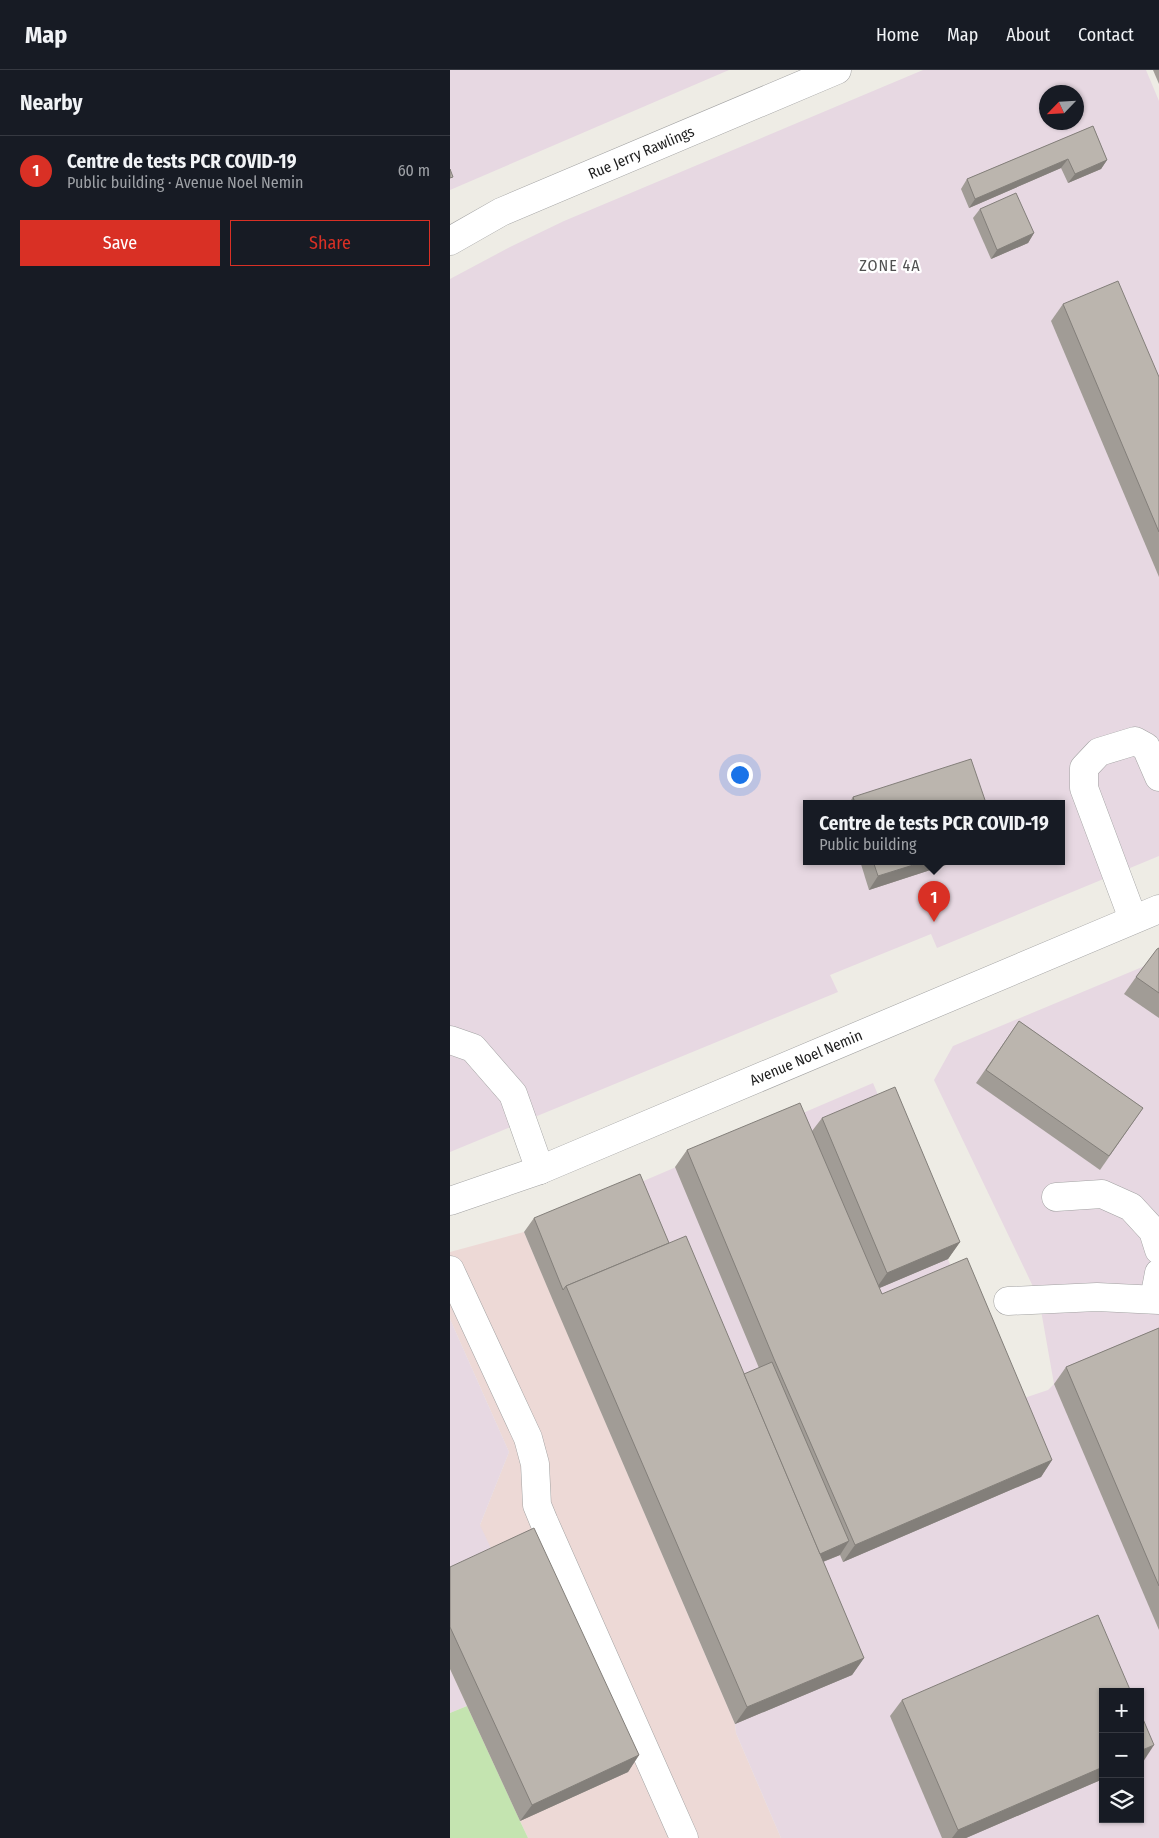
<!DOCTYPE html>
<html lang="en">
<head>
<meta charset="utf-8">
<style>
	body { margin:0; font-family:"Fira Sans Condensed",sans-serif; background:#242831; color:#f1f3f6 }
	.controls { position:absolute; right:15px; bottom:15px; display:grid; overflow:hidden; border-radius:0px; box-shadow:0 1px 4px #0004 }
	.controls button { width:45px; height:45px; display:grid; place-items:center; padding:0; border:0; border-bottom:1px solid #363941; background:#171b24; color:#f1f3f6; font:25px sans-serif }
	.compass { position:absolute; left:589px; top:15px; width:45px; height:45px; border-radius:50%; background:#171b24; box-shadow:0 1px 4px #0004; rotate:245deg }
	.you { position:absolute; left:289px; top:704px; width:18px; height:18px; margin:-12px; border:4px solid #fff; border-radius:50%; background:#1a73e8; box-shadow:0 0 0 8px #1a73e833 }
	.badge { display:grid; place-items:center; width:32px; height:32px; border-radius:50%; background:#d93025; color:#fff; font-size:16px; font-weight:700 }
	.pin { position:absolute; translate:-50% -41px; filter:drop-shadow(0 1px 2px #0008) }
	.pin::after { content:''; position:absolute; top:26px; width:18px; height:15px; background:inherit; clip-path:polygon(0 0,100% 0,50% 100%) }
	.popup { position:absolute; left:353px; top:730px; width:262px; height:65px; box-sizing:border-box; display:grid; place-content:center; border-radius:0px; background:#171b24; filter:drop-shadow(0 1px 4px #0005); font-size:16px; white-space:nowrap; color:#9ea1a6 }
	.popup b { font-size:19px; color:#f1f3f6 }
	.popup::after { content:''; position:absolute; left:50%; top:100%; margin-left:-10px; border:10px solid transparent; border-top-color:#171b24 }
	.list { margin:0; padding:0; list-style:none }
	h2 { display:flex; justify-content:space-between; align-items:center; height:65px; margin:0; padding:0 20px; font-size:21px }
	h2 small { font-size:16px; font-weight:400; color:#9ea1a6 }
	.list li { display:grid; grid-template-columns:32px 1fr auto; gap:15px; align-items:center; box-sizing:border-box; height:70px; padding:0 20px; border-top:1px solid #363941 }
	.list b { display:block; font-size:19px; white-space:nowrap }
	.list p { margin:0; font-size:16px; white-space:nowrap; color:#9ea1a6 }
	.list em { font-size:16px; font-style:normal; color:#9ea1a6 }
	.actions { display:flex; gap:10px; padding:15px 20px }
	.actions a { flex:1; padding:11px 0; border:1px solid #d93025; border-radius:0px; text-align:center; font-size:18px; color:#d93025 }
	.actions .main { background:#d93025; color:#fff }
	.icon { flex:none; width:28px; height:28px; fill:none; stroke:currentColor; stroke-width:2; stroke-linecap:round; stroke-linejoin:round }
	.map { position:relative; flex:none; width:709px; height:1768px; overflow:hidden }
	header { display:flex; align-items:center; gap:30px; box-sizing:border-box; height:70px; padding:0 25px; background:#171b24; border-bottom:1px solid #363941 }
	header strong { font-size:24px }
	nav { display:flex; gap:28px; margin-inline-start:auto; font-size:18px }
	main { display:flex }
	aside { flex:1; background:#171b24 }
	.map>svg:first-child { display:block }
</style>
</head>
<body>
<header>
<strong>Map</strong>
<nav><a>Home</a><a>Map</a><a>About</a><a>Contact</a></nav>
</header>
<main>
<aside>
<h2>Nearby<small></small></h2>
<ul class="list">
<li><span class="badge">1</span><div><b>Centre de tests PCR COVID-19</b><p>Public building · Avenue Noel Nemin</p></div><em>60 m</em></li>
</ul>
<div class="actions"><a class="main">Save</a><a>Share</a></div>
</aside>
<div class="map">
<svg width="709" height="1768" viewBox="0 0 709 1768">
	<rect width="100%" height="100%" fill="#eeece5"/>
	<polygon fill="#edd9d6" points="74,1162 285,1654 286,1663 331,1768 78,1768 0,1599 0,1508 30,1455 59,1382 0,1249 0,1182"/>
	<g fill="#e7d8e2" fill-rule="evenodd">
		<polygon points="0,0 279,0 0,120"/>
		<path d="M473,0h223l13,31v755l-222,92 -6,-14 -101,41 8,17 -388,160v-873l60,-32 54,-26zM596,22h30v30h-30zM356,733h256v58h-256z"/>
		<path d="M709,890v878h-378l-45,-105 -1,-9 -211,-492 349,-149 136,320 39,-13 6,-6 -15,-85 -105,-219 19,-34zM653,1622h37v127h-37z"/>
		<polygon points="0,1249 59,1382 30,1455 45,1487 0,1508"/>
		<polygon points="0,1599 17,1636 0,1643"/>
	</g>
	<polygon fill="#c4e4b0" points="17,1636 70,1751 78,1768 0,1768 0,1643"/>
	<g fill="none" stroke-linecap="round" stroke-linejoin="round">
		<g stroke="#a2a2a2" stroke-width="29">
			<g id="minor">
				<path id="s1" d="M0,171l51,-29 336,-142"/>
				<polyline points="683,849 634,718 634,698 649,682 685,671 696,677 709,707"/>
				<polyline points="0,970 23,978 63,1024 90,1100"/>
				<polyline points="606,1127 652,1124 681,1137 703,1161 709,1180"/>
				<path id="s2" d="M0,1131l90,-31 619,-261"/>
				<polyline points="0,1200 78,1368 85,1394 87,1435 94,1452 234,1768"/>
				<polyline points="704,1229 709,1203"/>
				<polyline points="558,1231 647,1227 709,1230"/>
			</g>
		</g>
		<use href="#minor" stroke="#fff" stroke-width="28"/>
	</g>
	<g fill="#a19c96">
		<polygon points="703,0 709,0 709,14"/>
		<polygon points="643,56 657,90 651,99 618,113 611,98 519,138 511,119 517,109"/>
		<polygon points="530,139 584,163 578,173 541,189 523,148"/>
		<polygon points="613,234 709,307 709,507 601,251"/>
		<polygon points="403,727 536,733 399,733"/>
		<polygon points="410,791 508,791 419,820"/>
		<polygon points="709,878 709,948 674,924 686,907"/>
		<polygon points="569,951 693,1038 650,1100 526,1013"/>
		<polygon points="372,1048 510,1172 498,1189 429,1218 432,1224 602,1390 591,1407 393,1492 390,1485 373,1492 414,1588 402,1605 285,1654 104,1233 74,1162 84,1148 219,1173 294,1304 309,1298 225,1097 237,1080 362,1061"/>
		<polygon points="709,1258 709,1560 604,1314 616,1297"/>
		<polygon points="0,1497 189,1685 178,1702 70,1751 0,1599"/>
		<polygon points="653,1622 653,1709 516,1768 492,1768 440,1646 452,1630"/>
	</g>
	<g fill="#837f7a">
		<polygon points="618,89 611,98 519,138 525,129"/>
		<polygon points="657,90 651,99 618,113 625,104"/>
		<polygon points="584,163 578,173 541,189 547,180"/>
		<polygon points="476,791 508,791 419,820 428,806"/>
		<polygon points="510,1172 498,1189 425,1220 437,1203"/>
		<polygon points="602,1390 591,1407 393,1492 405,1475"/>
		<polygon points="399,1471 390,1485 357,1498 367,1485"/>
		<polygon points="414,1588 402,1605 285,1654 297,1637"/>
		<polygon points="704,1675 693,1692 690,1693 690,1681"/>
		<polygon points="189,1685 178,1702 70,1751 82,1735"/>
		<polygon points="653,1697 653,1709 516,1768 502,1768 508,1760"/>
	</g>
	<g fill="#bbb5ae" stroke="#837f7a">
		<polygon points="643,56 657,90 625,104 618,89 525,129 517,109"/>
		<polygon points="0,99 3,107 0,108"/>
		<polygon points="566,123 584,163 547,180 530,139"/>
		<polygon points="668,211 709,307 709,462 613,234"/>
		<polygon points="521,689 536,733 405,733 403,727"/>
		<polygon points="423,791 476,791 428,806"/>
		<polygon points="709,878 709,923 686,907 707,879"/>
		<polygon points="569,951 693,1038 659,1086 536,1000"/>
		<polygon points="445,1017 510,1172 437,1203 372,1048"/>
		<polygon points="350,1033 432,1224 517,1188 602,1390 405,1475 324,1289 237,1080"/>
		<polygon points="190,1104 219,1173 116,1216 113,1220 84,1148"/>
		<polygon points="236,1166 414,1588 297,1637 116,1216"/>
		<polygon points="709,1258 709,1516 616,1297"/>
		<polygon points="322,1292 399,1471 370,1484 294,1304"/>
		<polygon points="84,1458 189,1685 82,1735 0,1557 0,1497"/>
		<polygon points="648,1545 681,1622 653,1622 653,1697 508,1760 452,1630"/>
		<polygon points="690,1642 704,1675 690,1681"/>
	</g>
	<g text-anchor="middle" stroke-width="4.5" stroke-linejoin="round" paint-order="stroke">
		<g font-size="15" fill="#1e1e1e" stroke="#fff">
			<text dy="5" stroke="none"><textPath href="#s1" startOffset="211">Rue Jerry Rawlings</textPath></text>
			<text dy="5" stroke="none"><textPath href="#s2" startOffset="384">Avenue Noel Nemin</textPath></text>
		</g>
		<g font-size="16" letter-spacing="1" fill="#515151" stroke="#fff">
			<text x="440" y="201">ZONE 4A</text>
		</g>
	</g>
</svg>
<div class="controls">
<button>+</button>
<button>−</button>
<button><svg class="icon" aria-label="layers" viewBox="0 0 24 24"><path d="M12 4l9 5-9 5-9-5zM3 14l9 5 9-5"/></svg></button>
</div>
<svg class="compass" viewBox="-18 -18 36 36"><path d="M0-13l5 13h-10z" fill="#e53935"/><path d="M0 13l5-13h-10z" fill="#9ea1a6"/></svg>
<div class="you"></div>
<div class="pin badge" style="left:484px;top:852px">1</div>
<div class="popup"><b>Centre de tests PCR COVID-19</b>Public building</div>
</div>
</main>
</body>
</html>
